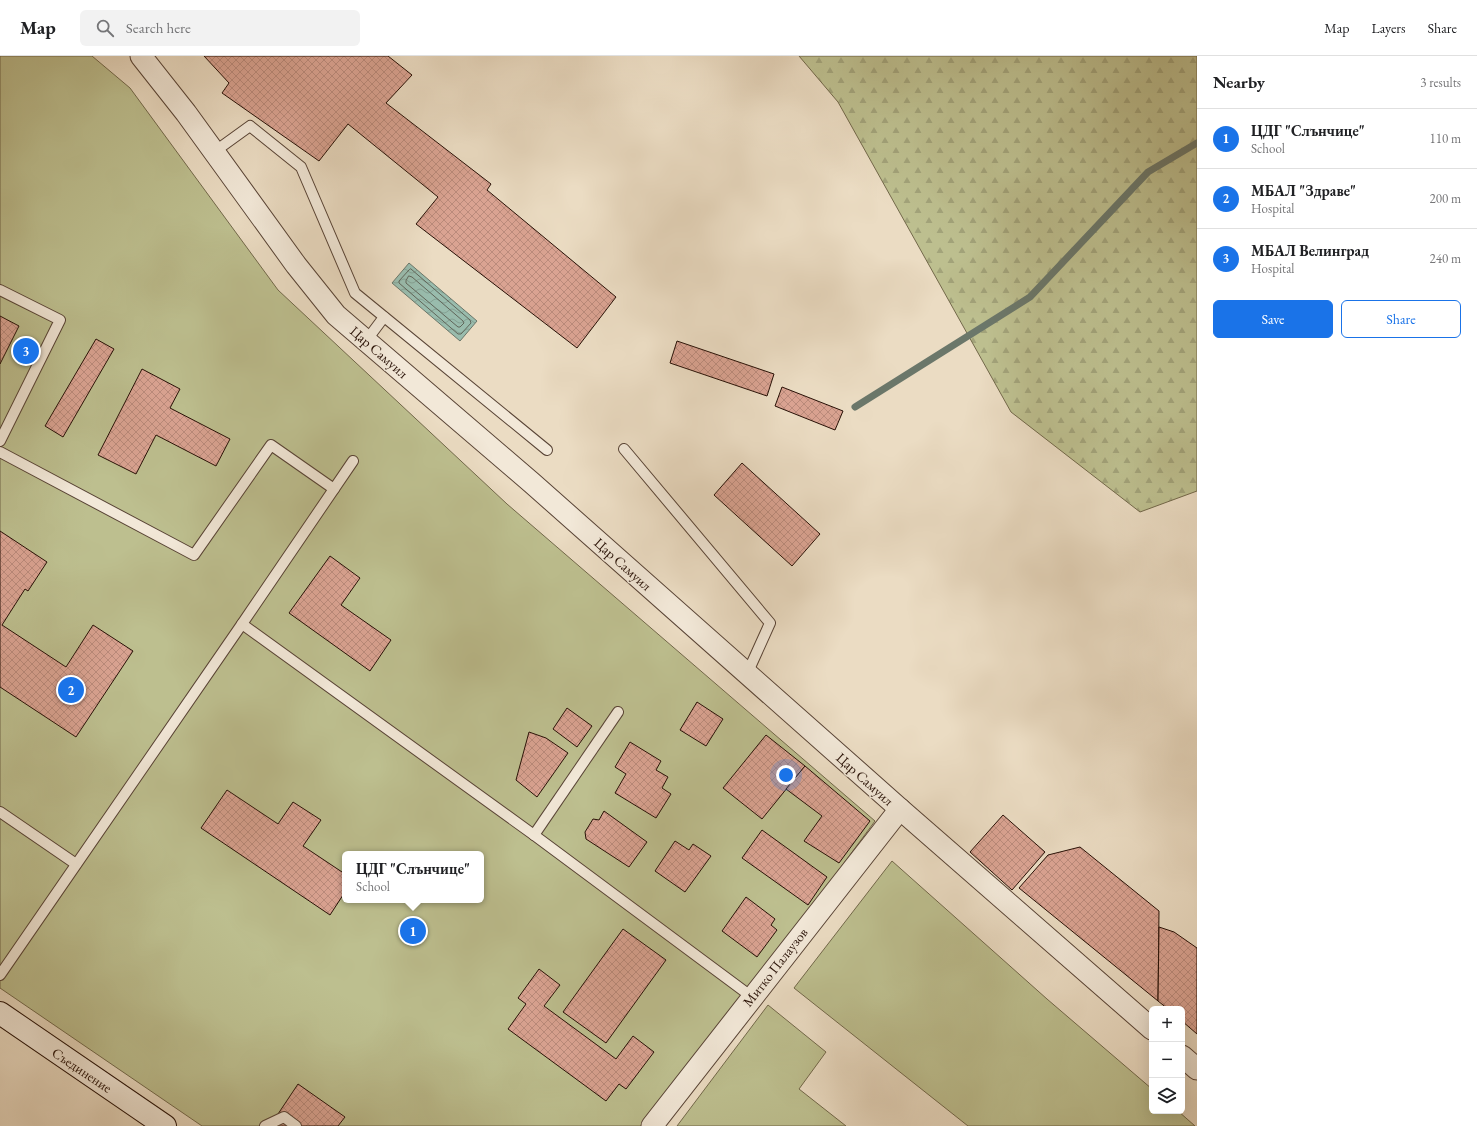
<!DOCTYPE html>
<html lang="en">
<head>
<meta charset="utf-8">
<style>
	body { margin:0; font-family:"EB Garamond",serif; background:#f2f2f2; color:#202124 }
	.controls { position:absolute; right:12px; bottom:12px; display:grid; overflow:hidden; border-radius:6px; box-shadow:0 4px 16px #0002 }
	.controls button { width:36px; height:36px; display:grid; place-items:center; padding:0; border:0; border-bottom:1px solid #e0e0e0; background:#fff; color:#202124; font:20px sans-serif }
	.you { position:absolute; left:786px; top:719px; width:14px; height:14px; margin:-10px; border:3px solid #fff; border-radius:50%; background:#1a73e8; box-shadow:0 0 0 6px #1a73e833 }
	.badge { display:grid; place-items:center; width:26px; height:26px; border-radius:50%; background:#1a73e8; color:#fff; font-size:13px; font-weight:700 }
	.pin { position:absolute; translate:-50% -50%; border:2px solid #fff; box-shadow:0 1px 4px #0006 }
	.popup { position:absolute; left:342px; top:795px; width:142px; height:52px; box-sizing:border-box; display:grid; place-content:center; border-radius:6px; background:#fff; filter:drop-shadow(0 1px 3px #0005); font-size:13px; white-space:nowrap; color:#757577 }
	.popup b { font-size:15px; color:#202124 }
	.popup::after { content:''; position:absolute; left:50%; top:100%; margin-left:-8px; border:8px solid transparent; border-top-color:#fff }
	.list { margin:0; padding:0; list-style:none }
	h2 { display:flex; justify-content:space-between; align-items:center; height:52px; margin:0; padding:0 16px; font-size:17px }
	h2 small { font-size:13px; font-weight:400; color:#757577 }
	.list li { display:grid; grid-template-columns:26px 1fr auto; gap:12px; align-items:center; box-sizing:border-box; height:60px; padding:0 16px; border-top:1px solid #e0e0e0 }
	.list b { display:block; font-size:15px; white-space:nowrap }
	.list p { margin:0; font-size:13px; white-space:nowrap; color:#757577 }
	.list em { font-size:13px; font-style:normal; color:#757577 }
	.actions { display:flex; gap:8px; padding:12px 16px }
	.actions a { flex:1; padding:9px 0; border:1px solid #1a73e8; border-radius:6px; text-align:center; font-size:14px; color:#1a73e8 }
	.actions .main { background:#1a73e8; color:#fff }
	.icon { flex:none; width:22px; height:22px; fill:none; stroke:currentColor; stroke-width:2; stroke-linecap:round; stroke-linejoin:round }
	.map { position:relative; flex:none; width:1197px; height:1070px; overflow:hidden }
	header { display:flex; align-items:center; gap:24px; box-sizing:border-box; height:56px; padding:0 20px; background:#fff; border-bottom:1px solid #e0e0e0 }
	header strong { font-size:19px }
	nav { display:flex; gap:22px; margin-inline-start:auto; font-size:14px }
	.search { width:280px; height:36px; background:#f2f2f2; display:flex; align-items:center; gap:10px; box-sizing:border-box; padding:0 14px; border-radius:6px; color:#757577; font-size:15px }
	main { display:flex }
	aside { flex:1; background:#fff }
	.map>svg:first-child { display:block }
</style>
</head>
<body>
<header>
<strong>Map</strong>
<div class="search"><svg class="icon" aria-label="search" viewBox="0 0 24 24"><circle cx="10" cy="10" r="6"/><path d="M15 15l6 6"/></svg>Search here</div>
<nav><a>Map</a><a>Layers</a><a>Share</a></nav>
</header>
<main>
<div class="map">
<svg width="1197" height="1070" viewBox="0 0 1197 1070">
	<defs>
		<pattern id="forest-firs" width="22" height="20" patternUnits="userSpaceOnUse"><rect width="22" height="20" fill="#bdbf8f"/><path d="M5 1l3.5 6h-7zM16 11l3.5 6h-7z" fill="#a2a37a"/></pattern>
		<pattern id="water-waves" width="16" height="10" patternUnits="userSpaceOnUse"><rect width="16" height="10" fill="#99bcad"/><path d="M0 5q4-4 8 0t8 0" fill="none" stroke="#84a193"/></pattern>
		<pattern id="building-cross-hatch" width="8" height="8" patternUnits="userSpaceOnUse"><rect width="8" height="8" fill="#daa392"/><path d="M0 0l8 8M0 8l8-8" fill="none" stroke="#bb8b7c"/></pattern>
	</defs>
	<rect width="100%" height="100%" fill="#ebdcc3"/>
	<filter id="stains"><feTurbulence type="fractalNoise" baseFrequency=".005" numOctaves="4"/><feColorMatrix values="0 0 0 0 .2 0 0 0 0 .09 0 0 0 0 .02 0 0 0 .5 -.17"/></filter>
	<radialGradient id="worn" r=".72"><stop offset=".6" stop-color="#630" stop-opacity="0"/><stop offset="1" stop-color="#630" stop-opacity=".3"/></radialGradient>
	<polygon fill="url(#forest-firs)" stroke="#72684a" points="799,0 1197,0 1197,435 1140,456 1011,356 838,46"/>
	<g fill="#bdbf8f" stroke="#72684a" fill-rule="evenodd">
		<path d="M0,0h92l38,32 148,202 229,214 368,317 -225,305h-448l-202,-138zM345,798h136v46h-136z"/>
		<polygon points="892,805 1047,943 1152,1033 1152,1055 1178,1055 1195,1070 968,1070 794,932"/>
		<polygon points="768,949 826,996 799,1033 846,1070 677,1070"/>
	</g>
	<polygon fill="url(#water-waves)" stroke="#6b776a" points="409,207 477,265 460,285 392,227"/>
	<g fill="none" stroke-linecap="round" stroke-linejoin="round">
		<g stroke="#60665a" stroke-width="1">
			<polygon points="411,213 470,264 471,267 461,278 458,278 399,227 399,225 409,214"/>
			<polygon points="409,220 412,221 463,265 464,267 460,271 458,271 406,227 406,225"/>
		</g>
		<polyline stroke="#6b776a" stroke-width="7" points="855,351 1030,241 1148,116 1197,87"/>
	</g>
	<g fill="url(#building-cross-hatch)" stroke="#271006">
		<polygon points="204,0 388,0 412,19 386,47 491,128 487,134 616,241 577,292 416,168 438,141 348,68 319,105 222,37 229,27"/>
		<polygon points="0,260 19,270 0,308"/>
		<polygon points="96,283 114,293 63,381 45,370"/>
		<polygon points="677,285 774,318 767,340 670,307"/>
		<polygon points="142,313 180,333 170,352 230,383 216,410 156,379 136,418 98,399"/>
		<polygon points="782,331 843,355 835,374 775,350"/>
		<polygon points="742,407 820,478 792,510 714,439"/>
		<polygon points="0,475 47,506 28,535 25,533 2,569 66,611 93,569 133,595 76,681 0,631"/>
		<polygon points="330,500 360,522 341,549 391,584 370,615 289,557"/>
		<polygon points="697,646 723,663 706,690 680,674"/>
		<polygon points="567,652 592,670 577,691 553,673"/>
		<polygon points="529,676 546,682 568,697 537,741 516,724"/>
		<polygon points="766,679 805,710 762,763 723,732"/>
		<polygon points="630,686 661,705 656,714 668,721 662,732 671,738 656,762 615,737 626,718 615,711"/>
		<polygon points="805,710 870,765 839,807 804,785 822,760 786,733"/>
		<polygon points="227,734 278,768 293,746 321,764 303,790 345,818 345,836 330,859 201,772"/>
		<polygon points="604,755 647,786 629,811 586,783 585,776 593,763 599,764"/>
		<polygon points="1003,759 1045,796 1012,834 970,796"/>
		<polygon points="762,774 827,821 808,849 742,802"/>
		<polygon points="675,785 689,794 693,788 711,800 685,836 655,815"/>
		<polygon points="1080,791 1159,855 1158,945 1019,832 1048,799"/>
		<polygon points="746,841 775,863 771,869 777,874 757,901 722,875"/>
		<polygon points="1159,871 1174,876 1197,892 1197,978 1182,965 1182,953 1168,953 1158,945"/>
		<polygon points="623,873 666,904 606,987 563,956"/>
		<polygon points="539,913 560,929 544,950 616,1003 633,980 654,996 626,1033 619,1028 606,1045 508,973 526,948 518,942"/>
		<polygon points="298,1028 345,1061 338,1070 270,1070"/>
	</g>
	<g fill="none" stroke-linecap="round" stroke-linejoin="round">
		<g stroke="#584335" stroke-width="12">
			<g id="lane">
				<polyline points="214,96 250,70 301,111 355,237 547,394"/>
				<polyline points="0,234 60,264 0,385"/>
				<polyline points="366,285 384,261"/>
				<polyline points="624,393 770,567 747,618"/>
				<polyline points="0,396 194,499 271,389 334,433"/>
				<polyline points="242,568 534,779 752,941"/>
				<polyline points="0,756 76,808"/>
				<polyline points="534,779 618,656"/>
				<polyline points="0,919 242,568 353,405"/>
				<polyline points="265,1070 284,1061 296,1070"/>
			</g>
		</g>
		<g stroke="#584335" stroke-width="23">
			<g id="street">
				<polyline points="141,0 186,57 296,209 336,259 532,427 900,753 1152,973"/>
				<polyline points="1182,1000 1197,1013"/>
				<polyline points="652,1070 900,753"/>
			</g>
		</g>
		<g stroke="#271006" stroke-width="24">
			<polyline id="secondary" points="0,957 165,1070"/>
		</g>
		<use href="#lane" stroke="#f2e8d8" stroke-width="10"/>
		<use href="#street" stroke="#f2e8d8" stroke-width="21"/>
		<use href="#secondary" stroke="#f2e8d8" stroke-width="22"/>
	</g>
	<g text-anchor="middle" stroke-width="3" stroke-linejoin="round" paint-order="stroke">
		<g font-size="14" fill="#271006" stroke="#f2e8d8">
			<text transform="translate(379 296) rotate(41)" y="5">Цар Самуил</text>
			<text transform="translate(623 508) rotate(42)" y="5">Цар Самуил</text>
			<text transform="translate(865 723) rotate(42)" y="5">Цар Самуил</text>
			<text transform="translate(775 911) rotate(-52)" y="5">Митко Палаузов</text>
			<text transform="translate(82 1014) rotate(34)" y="5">Съединение</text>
		</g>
	</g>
	<rect width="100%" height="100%" filter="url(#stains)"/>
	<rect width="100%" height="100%" fill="url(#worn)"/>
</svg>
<div class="controls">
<button>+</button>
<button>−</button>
<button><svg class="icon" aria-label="layers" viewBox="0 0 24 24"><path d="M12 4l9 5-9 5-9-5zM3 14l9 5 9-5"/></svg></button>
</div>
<div class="you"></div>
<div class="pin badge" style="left:413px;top:875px">1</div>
<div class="popup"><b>ЦДГ &quot;Слънчице&quot;</b>School</div>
<div class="pin badge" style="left:71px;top:634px">2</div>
<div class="pin badge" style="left:26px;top:295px">3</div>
</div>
<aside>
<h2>Nearby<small>3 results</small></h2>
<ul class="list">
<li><span class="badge">1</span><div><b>ЦДГ &quot;Слънчице&quot;</b><p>School</p></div><em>110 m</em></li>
<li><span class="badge">2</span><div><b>МБАЛ &quot;Здраве&quot;</b><p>Hospital</p></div><em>200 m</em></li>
<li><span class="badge">3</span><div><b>МБАЛ Велинград</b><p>Hospital</p></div><em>240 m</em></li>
</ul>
<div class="actions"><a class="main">Save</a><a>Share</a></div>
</aside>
</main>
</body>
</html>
